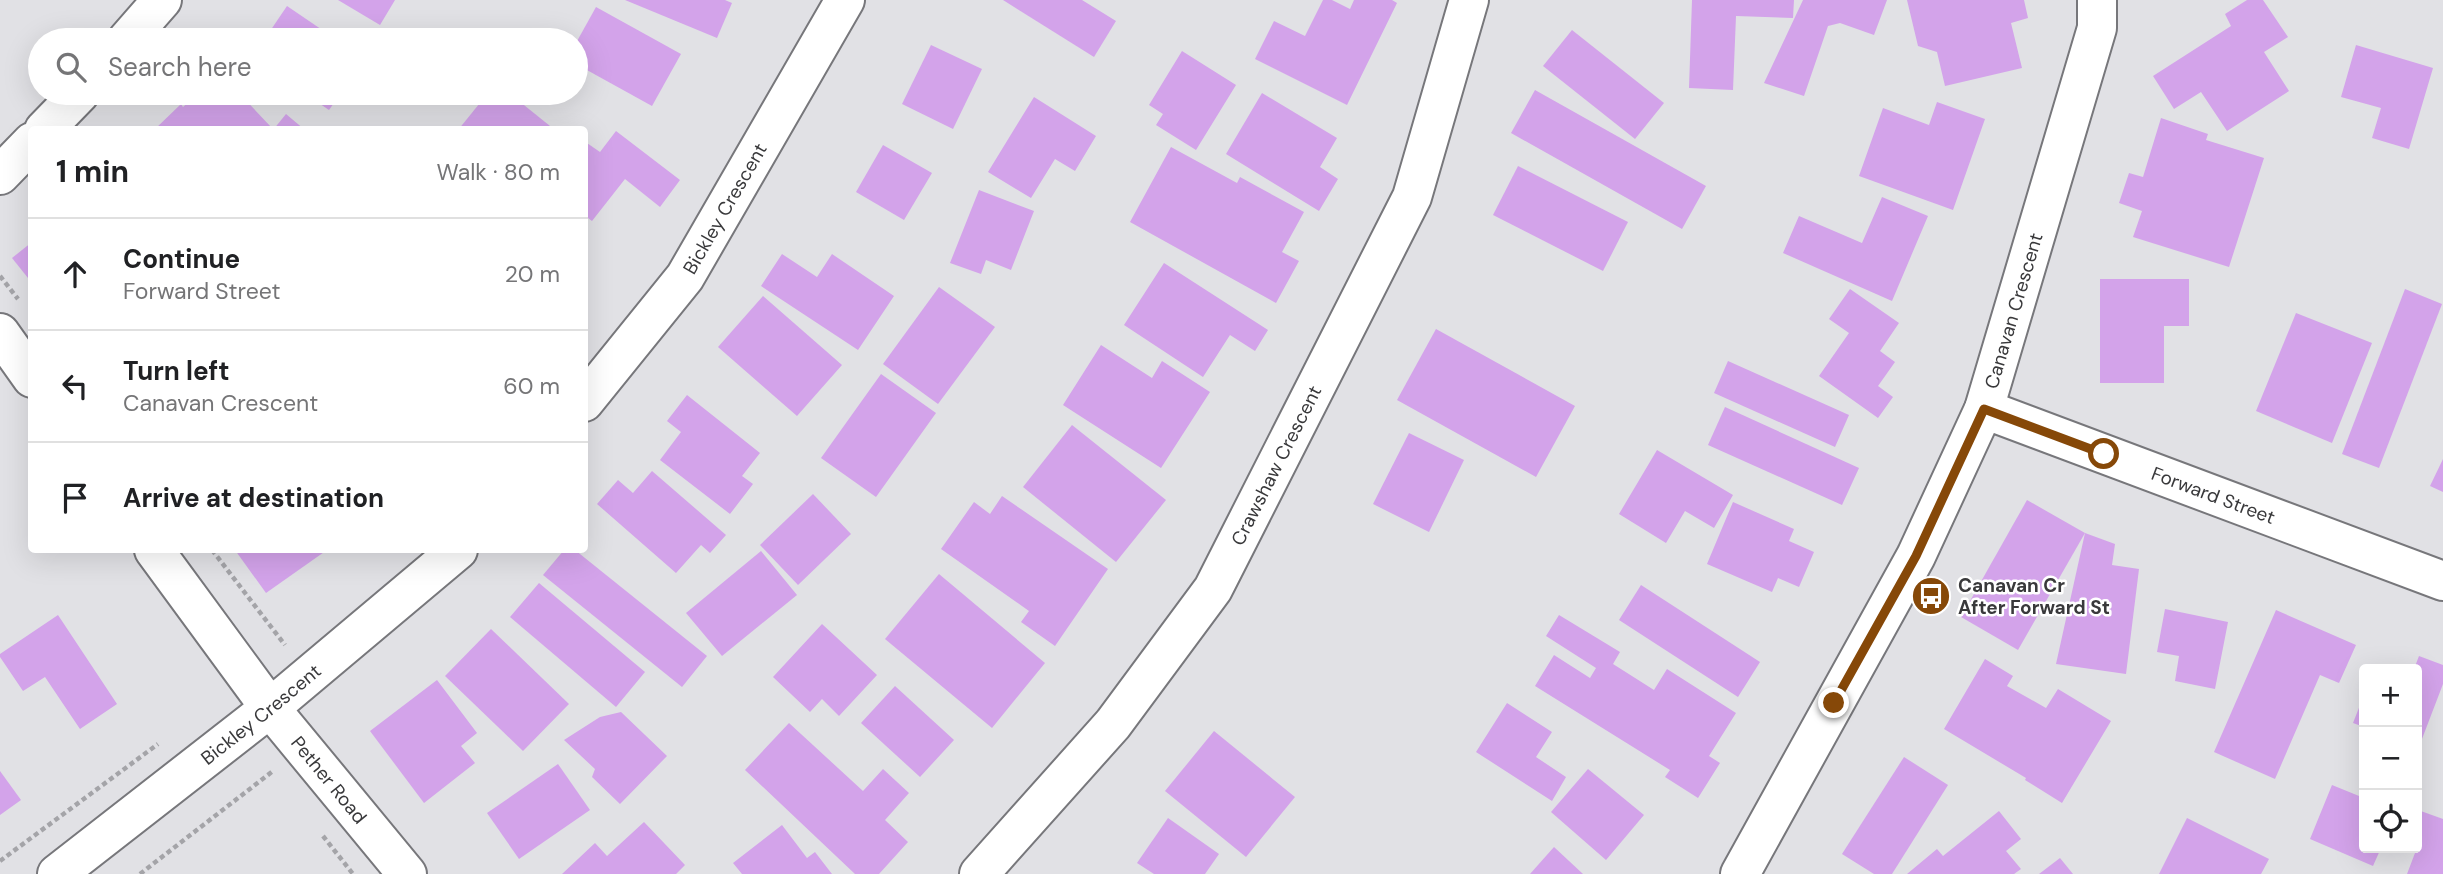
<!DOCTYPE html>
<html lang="en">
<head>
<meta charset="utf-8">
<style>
	body { margin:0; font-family:"DM Sans",sans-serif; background:#f2f2f2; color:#202124 }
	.controls { position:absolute; right:21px; bottom:21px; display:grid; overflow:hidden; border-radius:7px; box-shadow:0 7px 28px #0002 }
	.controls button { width:63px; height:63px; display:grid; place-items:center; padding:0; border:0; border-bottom:2px solid #e0e0e0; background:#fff; color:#202124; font:35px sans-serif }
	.stop { position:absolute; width:21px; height:21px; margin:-16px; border:5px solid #864808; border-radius:50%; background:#fff }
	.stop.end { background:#864808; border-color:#fff; box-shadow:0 2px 7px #0008 }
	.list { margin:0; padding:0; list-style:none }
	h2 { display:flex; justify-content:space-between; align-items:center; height:91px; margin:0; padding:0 28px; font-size:30px }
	h2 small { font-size:23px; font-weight:400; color:#757577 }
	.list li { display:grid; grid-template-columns:46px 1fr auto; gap:21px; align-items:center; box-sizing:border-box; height:112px; padding:0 28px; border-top:2px solid #e0e0e0 }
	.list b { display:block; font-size:26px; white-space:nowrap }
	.list p { margin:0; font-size:23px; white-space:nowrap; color:#757577 }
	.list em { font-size:23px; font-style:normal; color:#757577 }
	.icon { flex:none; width:38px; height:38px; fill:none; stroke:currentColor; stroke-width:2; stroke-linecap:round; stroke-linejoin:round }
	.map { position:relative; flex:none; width:2443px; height:874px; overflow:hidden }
	.search { position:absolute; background:#fff; box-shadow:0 7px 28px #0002; left:28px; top:28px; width:560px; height:77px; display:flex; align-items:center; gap:18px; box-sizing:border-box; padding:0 24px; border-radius:38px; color:#757577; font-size:26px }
	.panel { position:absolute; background:#fff; box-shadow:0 7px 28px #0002; left:28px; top:126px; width:560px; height:427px; border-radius:7px }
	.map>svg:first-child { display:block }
</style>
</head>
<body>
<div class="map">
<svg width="2443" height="874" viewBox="0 0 2443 874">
	<rect width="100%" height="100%" fill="#e1e1e5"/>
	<g fill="#d3a3ea">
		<polygon points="338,0 395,0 380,25"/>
		<polygon points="625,0 725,0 732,3 717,38"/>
		<polygon points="1003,0 1082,0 1116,21 1094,57"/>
		<polygon points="1323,0 1332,0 1350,9 1354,0 1392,0 1397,3 1347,105 1255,59 1274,21 1305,36"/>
		<polygon points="1692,0 1794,0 1793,18 1736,16 1733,90 1689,88"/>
		<polygon points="1803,0 1887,0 1874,35 1840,23 1828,26 1804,96 1764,83"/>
		<polygon points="1907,0 2024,0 2028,18 2011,23 2022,68 1945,86 1937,52 1918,46"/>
		<polygon points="2247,0 2263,0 2288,37 2264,52 2289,91 2227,131 2201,92 2174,109 2153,76 2231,26 2225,14"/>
		<polygon points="287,6 337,40 264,40"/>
		<polygon points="596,7 681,54 652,106 576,64 576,43"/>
		<polygon points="1572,30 1664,103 1635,139 1543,66"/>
		<polygon points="931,45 982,69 953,129 902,104"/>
		<polygon points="2356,45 2433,68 2409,149 2372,138 2381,108 2341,97"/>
		<polygon points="1182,51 1236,85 1196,150 1156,125 1163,114 1149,105"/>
		<polygon points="1535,90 1706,186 1682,229 1511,133"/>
		<polygon points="199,93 239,93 271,127 268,130 154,130 181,104 183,107"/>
		<polygon points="304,93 341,93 329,110"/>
		<polygon points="488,93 509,93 555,130 458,130"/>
		<polygon points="1262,93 1337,138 1320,167 1338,179 1319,211 1226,154"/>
		<polygon points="1034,97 1096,136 1075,171 1055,159 1031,198 988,172"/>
		<polygon points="1937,102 1985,119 1953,210 1859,176 1883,108 1929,125"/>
		<polygon points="286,114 305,130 273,130"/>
		<polygon points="2161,118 2208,134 2206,140 2264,158 2229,267 2133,237 2142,211 2119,203 2129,173 2143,177"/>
		<polygon points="616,131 680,180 660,207 625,179 592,221 584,215 584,141 600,152"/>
		<polygon points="883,145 932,173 904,220 856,192"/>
		<polygon points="1171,147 1237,183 1240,177 1304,212 1282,252 1299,261 1276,303 1130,222"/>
		<polygon points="1518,166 1628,222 1603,271 1493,215"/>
		<polygon points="979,190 1034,211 1011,270 986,260 981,274 950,263"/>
		<polygon points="1882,197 1928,216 1892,301 1783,253 1799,216 1862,243"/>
		<polygon points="32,242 32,283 12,258"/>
		<polygon points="782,254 817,277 832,254 894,296 858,350 761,286"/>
		<polygon points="1164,263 1268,330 1255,351 1230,335 1203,377 1124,325"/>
		<polygon points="2100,279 2189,279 2189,326 2164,326 2164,383 2100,383"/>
		<polygon points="939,287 995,327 938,404 883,364"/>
		<polygon points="1850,289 1899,323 1880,351 1895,362 1878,386 1893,397 1878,418 1819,376 1849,333 1829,319"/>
		<polygon points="2405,289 2442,304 2379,468 2342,454"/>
		<polygon points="763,296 842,365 797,416 718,347"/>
		<polygon points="2296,313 2372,343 2332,443 2256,411"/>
		<polygon points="1436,329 1575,406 1536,477 1397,400"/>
		<polygon points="1101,345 1152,378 1162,361 1210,392 1161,468 1063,405"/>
		<polygon points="1728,361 1849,415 1835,447 1714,393"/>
		<polygon points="881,374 936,413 876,497 821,458"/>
		<polygon points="687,395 760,453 742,476 753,484 730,514 660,460 681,432 667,421"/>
		<polygon points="1725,407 1859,468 1842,505 1708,445"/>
		<polygon points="1072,425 1166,500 1116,562 1023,487"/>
		<polygon points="1409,433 1464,460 1429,532 1373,504"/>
		<polygon points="1657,450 1733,495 1714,528 1685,511 1666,543 1619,514"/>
		<polygon points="2443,459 2443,492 2430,486"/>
		<polygon points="652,471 726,535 710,553 701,545 676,573 597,504 618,480 633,493"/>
		<polygon points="813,494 851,534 798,585 760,545"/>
		<polygon points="1002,496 1108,569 1055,646 1021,622 1029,611 941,549 974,502 990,514"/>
		<polygon points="2027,500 2085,533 2018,650 1961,617"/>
		<polygon points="1733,502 1794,529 1789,541 1814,552 1799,587 1778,578 1772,592 1707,564"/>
		<polygon points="2085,533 2115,544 2112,565 2139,569 2126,674 2056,664"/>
		<polygon points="235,550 327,550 266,593"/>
		<polygon points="564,550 575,550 707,656 682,687 543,575"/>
		<polygon points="761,551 797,595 722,656 686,613"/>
		<polygon points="939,574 1045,663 992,728 885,639"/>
		<polygon points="539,583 645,672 616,707 510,617"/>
		<polygon points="1641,585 1760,662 1738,697 1619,620"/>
		<polygon points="2165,609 2228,622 2215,689 2175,681 2179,656 2157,652"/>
		<polygon points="2276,610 2356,645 2339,683 2320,675 2275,779 2214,752"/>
		<polygon points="58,615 117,704 80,729 45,677 23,691 0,657 0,654"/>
		<polygon points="1559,615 1620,652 1613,664 1654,690 1667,669 1736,713 1709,756 1720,763 1698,798 1665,777 1670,770 1535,686 1554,655 1590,678 1596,668 1546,636"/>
		<polygon points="822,624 877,675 839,716 822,699 810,712 773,677"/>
		<polygon points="491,629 569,704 523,751 445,676"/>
		<polygon points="2419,656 2443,665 2443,684 2417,752 2417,669 2414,669"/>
		<polygon points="1985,659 2013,676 2007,686 2046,708 2058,689 2111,721 2062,803 2025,780 2026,778 1944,729"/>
		<polygon points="437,680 477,733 461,746 475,763 424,803 370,731"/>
		<polygon points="895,686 954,740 920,777 861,723"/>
		<polygon points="2364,695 2364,727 2353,723"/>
		<polygon points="1507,703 1552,732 1536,757 1566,777 1552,801 1476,752"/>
		<polygon points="621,712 667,756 620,804 592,777 595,769 564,740 600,717"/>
		<polygon points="789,723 863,791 883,769 909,793 885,820 908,842 879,874 855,874 745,770"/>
		<polygon points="1214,731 1295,797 1246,857 1165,791"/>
		<polygon points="1904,757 1948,785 1892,874 1874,874 1842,854"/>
		<polygon points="558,764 590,810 519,859 487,813"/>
		<polygon points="1588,769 1644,815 1606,860 1551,812"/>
		<polygon points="0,771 21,800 0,815"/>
		<polygon points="2332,785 2364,798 2364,848 2381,848 2373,866 2310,839"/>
		<polygon points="2418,810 2443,819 2443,874 2407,874 2415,853 2402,848 2417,848"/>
		<polygon points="1999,811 2021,839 2006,851 2021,869 2014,874 1907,874 1937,849 1943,856"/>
		<polygon points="1168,818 1219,854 1205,874 1154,874 1137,863"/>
		<polygon points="2187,818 2269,859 2261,874 2159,874"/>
		<polygon points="644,822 685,865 676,874 562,874 595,843 607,856"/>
		<polygon points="782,825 807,858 815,852 832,874 742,874 733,863"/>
		<polygon points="1554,847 1583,874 1530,874"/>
		<polygon points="2060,858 2073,874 2039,874"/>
	</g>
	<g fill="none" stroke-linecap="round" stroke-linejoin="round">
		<g stroke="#77777b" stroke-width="42">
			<g id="minor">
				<polyline points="127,40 162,0"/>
				<polyline points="44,130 80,93"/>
				<polyline points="0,175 32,142"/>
				<polyline points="0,333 32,378"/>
				<path id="s1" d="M584,402l101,-125 160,-277"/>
				<path id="s2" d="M1984,409l459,172"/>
				<path id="s3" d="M154,550l116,158 137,166"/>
				<path id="s4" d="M57,874l213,-166 188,-158"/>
				<path id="s5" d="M979,874l134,-150 100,-135 199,-392 57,-197"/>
				<path id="s6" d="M1740,874l176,-318 68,-147 113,-381v-28"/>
			</g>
		</g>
		<g stroke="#a4a4a8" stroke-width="4.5" stroke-dasharray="5 3.5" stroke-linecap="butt">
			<polyline points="0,276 18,299"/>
			<polyline points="212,550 285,645"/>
			<polyline points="323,836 353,874"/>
			<polyline points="0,861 158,744"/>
			<polyline points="140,874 273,771"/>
		</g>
		<use href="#minor" stroke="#fff" stroke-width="38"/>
	</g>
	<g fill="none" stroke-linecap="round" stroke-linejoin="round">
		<polyline stroke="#864808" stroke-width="9" points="1834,703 1916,556 1984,409 2104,454"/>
	</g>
	<defs>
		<g id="bus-disc" transform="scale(2.0125)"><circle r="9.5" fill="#864808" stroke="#fff"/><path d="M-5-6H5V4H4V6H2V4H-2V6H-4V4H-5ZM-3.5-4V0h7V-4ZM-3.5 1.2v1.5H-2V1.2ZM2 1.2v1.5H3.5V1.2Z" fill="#fff"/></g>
	</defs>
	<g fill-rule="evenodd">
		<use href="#bus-disc" x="1931" y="596"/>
	</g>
	<g text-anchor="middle" stroke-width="5" stroke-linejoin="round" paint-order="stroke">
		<g font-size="19" fill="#39393b" stroke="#fff">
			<text dy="7" stroke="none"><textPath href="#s1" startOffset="240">Bickley Crescent</textPath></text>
			<text dy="7" stroke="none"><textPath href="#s6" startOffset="628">Canavan Crescent</textPath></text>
			<text dy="7" stroke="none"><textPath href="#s5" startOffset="508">Crawshaw Crescent</textPath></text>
			<text dy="7" stroke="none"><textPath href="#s2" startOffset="245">Forward Street</textPath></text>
			<text dy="7" stroke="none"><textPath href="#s4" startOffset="259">Bickley Crescent</textPath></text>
			<text dy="7" stroke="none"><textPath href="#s3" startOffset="289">Pether Road</textPath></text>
		</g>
		<g font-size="19" font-weight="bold" fill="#39393b" stroke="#fff" text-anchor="start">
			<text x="1958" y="592">Canavan Cr<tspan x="1958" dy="22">After Forward St</tspan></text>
		</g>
	</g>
</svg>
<div class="controls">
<button>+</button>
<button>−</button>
<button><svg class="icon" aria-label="locate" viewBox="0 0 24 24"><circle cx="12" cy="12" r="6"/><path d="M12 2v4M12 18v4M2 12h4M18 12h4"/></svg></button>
</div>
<div class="stop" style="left:2104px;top:454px"></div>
<div class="stop end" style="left:1834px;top:703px"></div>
<div class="search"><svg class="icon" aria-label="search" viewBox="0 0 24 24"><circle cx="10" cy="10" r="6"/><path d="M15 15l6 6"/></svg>Search here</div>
<section class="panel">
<h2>1 min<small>Walk · 80 m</small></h2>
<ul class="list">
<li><svg class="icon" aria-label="ahead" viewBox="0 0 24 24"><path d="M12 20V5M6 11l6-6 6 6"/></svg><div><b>Continue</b><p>Forward Street</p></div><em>20 m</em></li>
<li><svg class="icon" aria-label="left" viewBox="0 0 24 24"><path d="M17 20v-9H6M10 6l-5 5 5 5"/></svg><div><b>Turn left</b><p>Canavan Crescent</p></div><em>60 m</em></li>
<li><svg class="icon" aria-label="arrive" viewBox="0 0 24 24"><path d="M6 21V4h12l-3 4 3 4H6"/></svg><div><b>Arrive at destination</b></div></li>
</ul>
</section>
</div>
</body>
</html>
